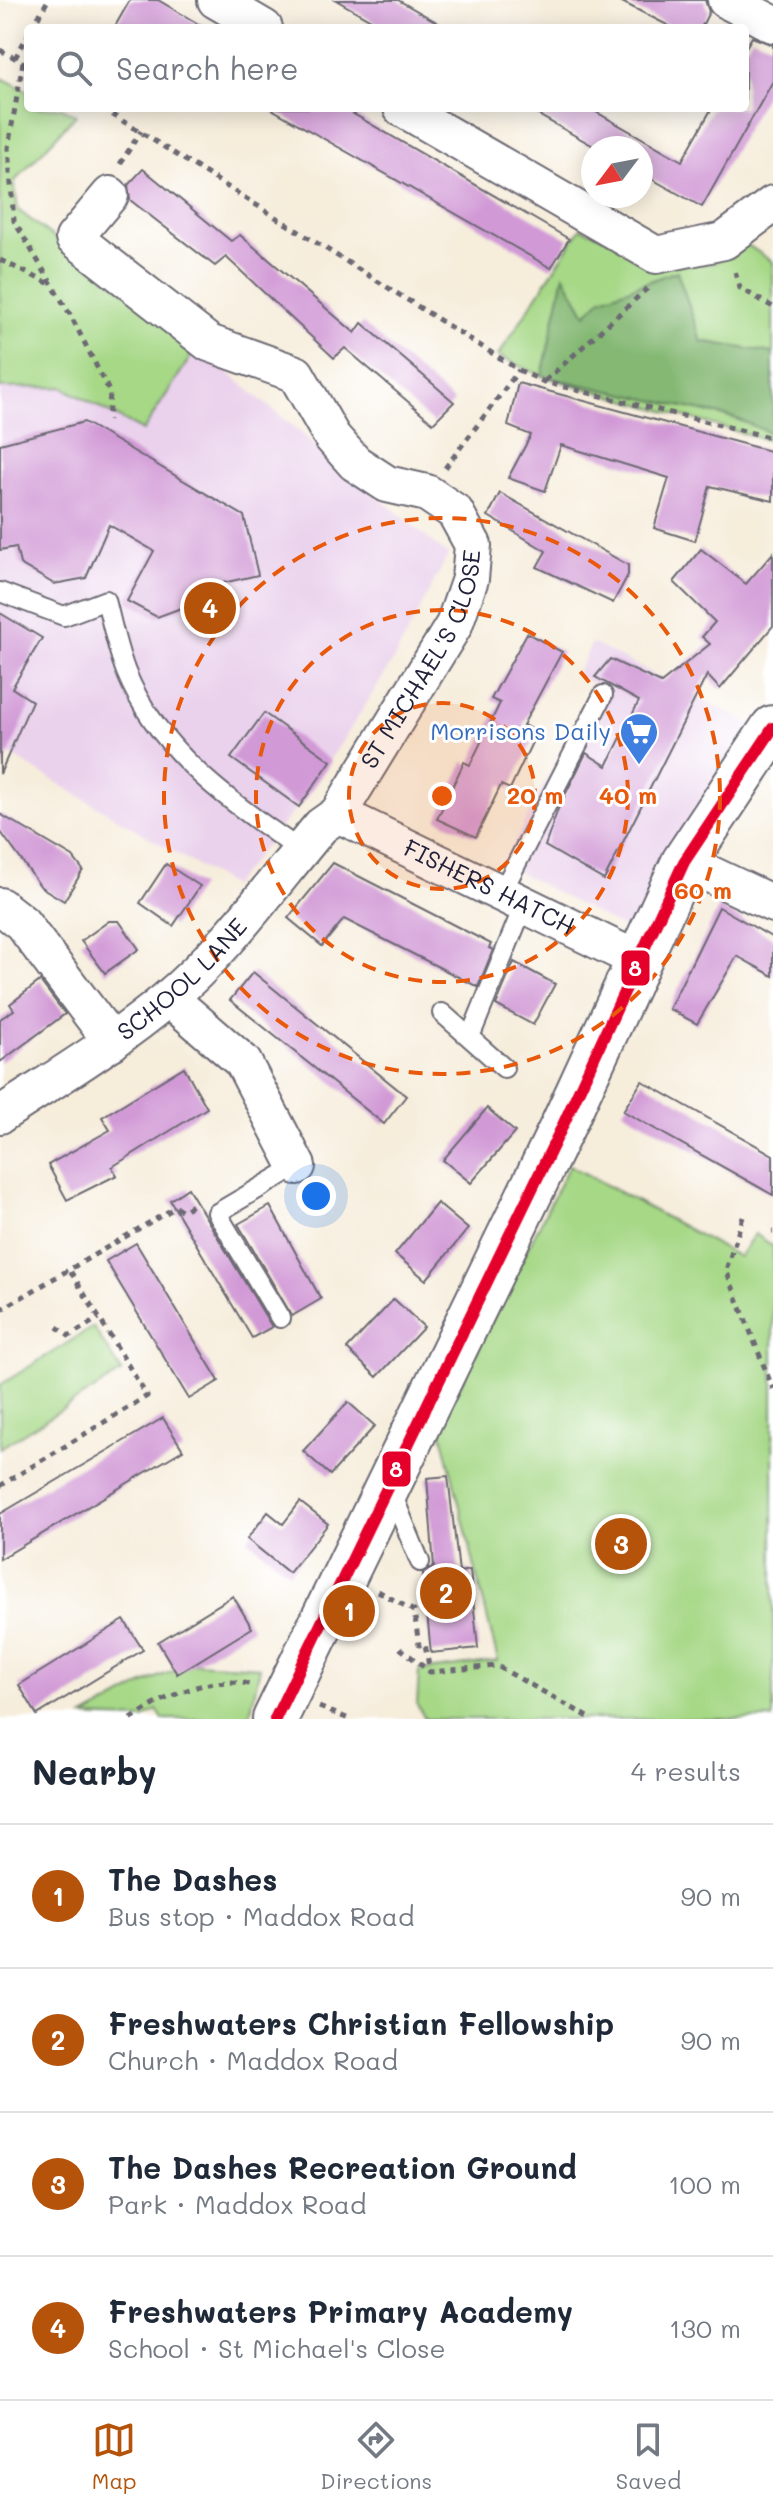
<!DOCTYPE html>
<html lang="en">
<head>
<meta charset="utf-8">
<style>
	body { margin:0; font-family:Mali,sans-serif; background:#f6f6f7; color:#1f2937 }
	.compass { position:absolute; left:581px; top:136px; width:72px; height:72px; border-radius:50%; background:#fff; box-shadow:0 4px 20px #0003; rotate:238deg }
	.you { position:absolute; left:316px; top:1196px; width:28px; height:28px; margin:-20px; border:6px solid #fff; border-radius:50%; background:#1a73e8; box-shadow:0 0 0 12px #1a73e833 }
	.badge { display:grid; place-items:center; width:52px; height:52px; border-radius:50%; background:#b45309; color:#fff; font-size:26px; font-weight:700 }
	.pin { position:absolute; translate:-50% -50%; border:4px solid #fff; box-shadow:0 2px 8px #0006 }
	.list { margin:0; padding:0; list-style:none }
	h2 { display:flex; justify-content:space-between; align-items:center; height:104px; margin:0; padding:0 32px; font-size:34px }
	h2 small { font-size:26px; font-weight:400; color:#747a83 }
	.list li { display:grid; grid-template-columns:52px 1fr auto; gap:24px; align-items:center; box-sizing:border-box; height:144px; padding:0 32px; border-top:2px solid #e0e1e3 }
	.list b { display:block; font-size:30px; white-space:nowrap }
	.list p { margin:0; font-size:26px; white-space:nowrap; color:#747a83 }
	.list em { font-size:26px; font-style:normal; color:#747a83 }
	.icon { flex:none; width:44px; height:44px; fill:none; stroke:currentColor; stroke-width:2; stroke-linecap:round; stroke-linejoin:round }
	.map { position:relative; flex:none; width:773px; height:1719px; overflow:hidden }
	.search { position:absolute; background:#fff; box-shadow:0 4px 20px #0003; left:24px; right:24px; top:24px; height:88px; display:flex; align-items:center; gap:20px; box-sizing:border-box; padding:0 28px; border-radius:8px; color:#747a83; font-size:30px }
	.sheet { height:680px; background:#fff }
	nav { display:flex; justify-content:space-around; align-items:center; box-sizing:border-box; height:112px; border-top:2px solid #e0e1e3; background:#fff; font-size:22px; color:#747a83 }
	nav a { display:grid; justify-items:center; gap:4px }
	nav .on { color:#b45309 }
	.map>svg:first-child { display:block }
</style>
</head>
<body>
<div class="map">
<svg width="773" height="1719" viewBox="0 0 773 1719">
	<rect width="100%" height="100%" fill="#fff"/>
	<filter id="ink" filterUnits="userSpaceOnUse"><feTurbulence type="fractalNoise" baseFrequency=".0125" numOctaves="2"/><feDisplacementMap in="SourceGraphic" scale="16" xChannelSelector="R" yChannelSelector="G"/><feConvolveMatrix kernelMatrix="1 2 1 2 8 2 1 2 1" color-interpolation-filters="sRGB"/></filter>
	<filter id="wash" filterUnits="userSpaceOnUse"><feTurbulence type="fractalNoise" baseFrequency=".006" numOctaves="4" result="noise"/><feDisplacementMap in="SourceGraphic" scale="32" xChannelSelector="R" yChannelSelector="G"/><feGaussianBlur stdDeviation="1.8" result="paint"/><feColorMatrix in="noise" values="0 0 0 0 0 0 0 0 0 0 0 0 0 0 0 0 0 1.4 0 .05"/><feComposite in="paint" operator="in"/></filter>
	<g filter="url(#wash)">
		<rect width="100%" height="100%" fill="#f6eddb"/>
		<g fill="#ead1ec">
			<polygon points="197,347 448,555 393,661 342,742 288,818 232,886 0,749 0,388 62,387 143,430"/>
			<polygon points="592,643 759,728 638,936 503,864 595,684 576,676"/>
		</g>
		<g fill="#a6d886" stroke="#647d60" stroke-width="2">
			<polygon points="0,77 28,91 28,108 62,108 76,115 14,182 18,210 197,347 143,431 62,387 0,388"/>
			<polygon points="581,228 677,265 713,263 746,244 773,262 773,442 542,376 498,356"/>
			<polygon points="569,1165 739,1257 755,1234 773,1246 773,1719 425,1719 417,1705 419,1671 498,1661 440,1426"/>
			<polygon points="93,1327 122,1372 0,1448 0,1385"/>
			<polygon points="194,1663 260,1667 249,1719 163,1719 157,1710 143,1719 84,1717 153,1679"/>
		</g>
		<polygon fill="#84b873" stroke="#536d57" stroke-width="2" points="677,271 701,341 773,353 773,434 734,418 542,376 564,275 586,314 602,298"/>
		<g id="blocks">
			<g fill="#d19ad6">
				<polygon points="130,0 158,0 205,28 114,28"/>
				<polygon points="336,0 398,0 447,28 385,28"/>
				<polygon points="618,0 705,0 709,12 701,28 673,28"/>
				<polygon points="752,37 773,45 773,81 702,207 641,173 641,148 597,148 526,108 589,108 682,161 712,108 745,108 745,49"/>
				<polygon points="270,108 343,108 569,239 551,268"/>
				<polygon points="143,169 231,241 240,235 355,333 362,323 454,402 433,423 345,348 334,358 226,257 215,266 130,200 128,185"/>
				<polygon points="518,383 773,452 773,501 710,486 695,541 654,528 669,478 561,445 545,491 508,478 531,435 508,426"/>
				<polygon points="84,422 244,516 258,575 192,590 184,607 157,617 127,601 154,551 109,525 86,578 54,584 20,564 16,547 0,550 0,444"/>
				<polygon points="500,493 628,565 628,575 613,603 537,567 546,551 488,516"/>
				<polygon points="701,549 746,584 773,553 773,626 720,689 707,675 604,880 545,846 558,809 586,753 607,766 639,701 595,677 610,659 661,683 710,644 702,637 715,622 674,582"/>
				<polygon points="0,613 42,638 12,688 32,701 0,774"/>
				<polygon points="527,633 562,652 523,725 537,732 510,789 501,785 476,837 437,819 464,762 470,765 500,703 491,699"/>
				<polygon points="264,713 331,761 299,807 231,758"/>
				<polygon points="0,814 73,857 83,870 64,901 41,887 0,831"/>
				<polygon points="333,863 491,944 489,948 493,950 478,987 344,919 322,946 288,918"/>
				<polygon points="166,864 200,886 173,926 140,903"/>
				<polygon points="719,907 773,938 773,976 737,956 697,1024 669,1009"/>
				<polygon points="109,921 119,921 139,949 105,973 81,941"/>
				<polygon points="514,962 555,984 533,1025 496,1005"/>
				<polygon points="253,972 406,1096 384,1124 230,1000"/>
				<polygon points="40,981 65,1014 0,1062 0,1019 14,1010 10,1004"/>
				<polygon points="184,1067 207,1108 112,1167 117,1175 67,1200 48,1165 110,1130 102,1117"/>
				<polygon points="642,1081 773,1155 773,1195 623,1111"/>
				<polygon points="487,1108 515,1132 471,1183 443,1160"/>
				<polygon points="188,1188 272,1327 252,1338 170,1200"/>
				<polygon points="437,1203 468,1229 426,1280 395,1254"/>
				<polygon points="270,1206 321,1299 292,1316 238,1224"/>
				<polygon points="136,1243 219,1381 189,1399 106,1261"/>
				<polygon points="394,1299 424,1327 377,1377 347,1349"/>
				<polygon points="348,1402 375,1426 330,1475 303,1451"/>
				<polygon points="163,1418 183,1450 0,1559 0,1514"/>
				<polygon points="448,1476 459,1572 470,1570 478,1648 431,1653 423,1573 434,1567 427,1478"/>
				<polygon points="300,1502 328,1524 289,1573 247,1539 268,1512 283,1524"/>
				<polygon points="233,1596 252,1628 177,1674 158,1642"/>
				<polygon points="124,1620 143,1650 37,1715 19,1685"/>
			</g>
		</g>
	</g>
	<g filter="url(#ink)">
		<use href="#blocks" fill-opacity="0" stroke="#6c6973" stroke-width="2"/>
		<g fill="none" stroke-linecap="round" stroke-linejoin="round">
			<g stroke="#6c6973" stroke-width="22">
				<g id="service">
					<path d="M0,592l64,24 42,-16c6,24 11,49 20,72 32,79 106,132 174,178"/>
					<polyline points="501,894 603,695"/>
					<polyline points="442,1013 504,1068"/>
					<polyline points="470,1037 524,905"/>
					<polyline points="280,1318 217,1213 297,1166"/>
					<polyline points="391,1491 420,1562"/>
				</g>
			</g>
			<g stroke="#6c6973" stroke-width="40">
				<g id="minor">
					<polyline points="216,0 264,28"/>
					<polyline points="726,0 773,24"/>
					<polyline points="402,108 656,255 724,241 773,204"/>
					<path id="s1" d="M338,814l302,147"/>
					<polyline points="684,862 773,904"/>
					<polyline points="0,906 22,923 112,1042"/>
					<polyline points="169,998 243,1062 297,1166"/>
					<path id="s2" d="M0,1115c56,-37 115,-72 166,-115 59,-49 106,-116 155,-174l17,-12 116,-189 16,-46 3,-34 -18,-33 -28,-19 -40,-9 -32,-21 -23,-26 -36,-63 -87,-31 -135,-105 36,-43"/>
				</g>
			</g>
			<g stroke="#6c6973" stroke-width="48">
				<polyline id="tertiary" points="275,1719 563,1125 684,862 773,728"/>
			</g>
			<g stroke="#6c6973" stroke-width="5" stroke-dasharray="6 6" stroke-linecap="butt">
				<polyline points="32,28 48,0"/>
				<polyline points="0,50 28,65"/>
				<polyline points="15,58 28,35"/>
				<polyline points="23,62 8,148 14,221 71,316 110,393 108,420"/>
				<polyline points="102,108 519,370 544,382 773,438"/>
				<polyline points="120,164 141,131"/>
				<polyline points="0,260 50,284"/>
				<polyline points="735,272 740,288 773,307"/>
				<polyline points="545,381 650,286"/>
				<polyline points="445,468 519,370"/>
				<polyline points="743,1217 726,1270 773,1389"/>
				<polyline points="772,1232 773,1232"/>
				<polyline points="0,1310 176,1207 183,1211 195,1203"/>
				<polyline points="57,1327 69,1336 99,1318"/>
				<polyline points="0,1486 147,1396 69,1269"/>
				<polyline points="378,1591 414,1611 419,1645 425,1644 430,1672"/>
				<polyline points="400,1648 430,1672 497,1666 592,1719"/>
				<polyline points="319,1707 349,1719"/>
				<path d="M131,1719c35,-23 79,-45 122,-34"/>
			</g>
			<use href="#service" stroke="#fff" stroke-width="18"/>
			<use href="#minor" stroke="#fff" stroke-width="36"/>
			<use href="#tertiary" stroke="#fff" stroke-width="44"/>
			<g stroke="#fff" stroke-width="18">
				<polyline id="bus-1" points="275,1719 563,1125 684,862 773,728"/>
			</g>
			<use href="#bus-1" stroke="#e4002b" stroke-width="12"/>
		</g>
	</g>
	<circle cx="442" cy="796" r="93" fill="#e8590c" fill-opacity=".12"/>
	<g fill="none" stroke="#e8590c" stroke-width="4" stroke-dasharray="14 10">
		<circle cx="442" cy="796" r="93"/>
		<circle cx="442" cy="796" r="186"/>
		<circle cx="442" cy="796" r="278"/>
	</g>
	<defs>
		<g id="supermarket-pin" transform="scale(2)"><path d="M0 17L-7.5 6A9.5 9.5 0 1 1 7.5 6Z" fill="#3f7fe0" stroke="#fff"/><path d="M-6-5.5h2.5l.6 2H6L4.5 2H-2.5L-4.4-4H-6ZM-1.5 3.2a1.3 1.3 0 1 0 .1 0ZM3 3.2a1.3 1.3 0 1 0 .1 0Z" fill="#fff"/></g>
	</defs>
	<g fill-rule="evenodd">
		<use href="#supermarket-pin" x="639" y="732"/>
	</g>
	<g text-anchor="middle" stroke-width="6" stroke-linejoin="round" paint-order="stroke">
		<g font-size="24" fill="#22223b" stroke="#fff">
			<text dy="8" stroke="none"><textPath href="#s2" startOffset="634">ST MICHAEL'S CLOSE</textPath></text>
			<text dy="8" stroke="none"><textPath href="#s1" startOffset="168">FISHERS HATCH</textPath></text>
			<text dy="8" stroke="none"><textPath href="#s2" startOffset="228">SCHOOL LANE</textPath></text>
		</g>
		<g font-size="24" fill="#366cbe" stroke="#fff" text-anchor="end">
			<text x="611" y="740">Morrisons Daily</text>
		</g>
	</g>
	<circle cx="442" cy="796" r="12" fill="#e8590c" stroke="#fff" stroke-width="4"/>
	<g font-size="24" text-anchor="middle" font-weight="bold" fill="#e8590c" stroke="#fff" stroke-width="6" stroke-linejoin="round" paint-order="stroke">
		<text x="535" y="804">20 m</text>
		<text x="628" y="804">40 m</text>
		<text x="703" y="899">60 m</text>
	</g>
	<g stroke="#fff" stroke-width="3">
		<rect x="620" y="949" width="31" height="38" rx="8" fill="#e4002b"/>
		<rect x="381" y="1450" width="31" height="38" rx="8" fill="#e4002b"/>
	</g>
	<g font-size="22" text-anchor="middle" font-weight="bold" fill="#fff">
		<text x="635" y="976">8</text>
		<text x="396" y="1477">8</text>
	</g>
</svg>
<svg class="compass" viewBox="-18 -18 36 36"><path d="M0-13l5 13h-10z" fill="#e53935"/><path d="M0 13l5-13h-10z" fill="#747a83"/></svg>
<div class="you"></div>
<div class="pin badge" style="left:349px;top:1611px">1</div>
<div class="pin badge" style="left:446px;top:1593px">2</div>
<div class="pin badge" style="left:621px;top:1544px">3</div>
<div class="pin badge" style="left:210px;top:608px">4</div>
<div class="search"><svg class="icon" aria-label="search" viewBox="0 0 24 24"><circle cx="10" cy="10" r="6"/><path d="M15 15l6 6"/></svg>Search here</div>
</div>
<section class="sheet">
<h2>Nearby<small>4 results</small></h2>
<ul class="list">
<li><span class="badge">1</span><div><b>The Dashes</b><p>Bus stop · Maddox Road</p></div><em>90 m</em></li>
<li><span class="badge">2</span><div><b>Freshwaters Christian Fellowship</b><p>Church · Maddox Road</p></div><em>90 m</em></li>
<li><span class="badge">3</span><div><b>The Dashes Recreation Ground</b><p>Park · Maddox Road</p></div><em>100 m</em></li>
<li><span class="badge">4</span><div><b>Freshwaters Primary Academy</b><p>School · St Michael's Close</p></div><em>130 m</em></li>
</ul>
</section>
<nav>
<a class="on"><svg class="icon" aria-label="map" viewBox="0 0 24 24"><path d="M3 6l6-2 6 2 6-2v14l-6 2-6-2-6 2zM9 4v14M15 6v14"/></svg>Map</a>
<a><svg class="icon" aria-label="directions" viewBox="0 0 24 24"><path d="M12 3l9 9-9 9-9-9zM9 14v-3h6M13 9l2 2-2 2"/></svg>Directions</a>
<a><svg class="icon" aria-label="saved" viewBox="0 0 24 24"><path d="M7 4h10v16l-5-4-5 4z"/></svg>Saved</a>
</nav>
</body>
</html>
